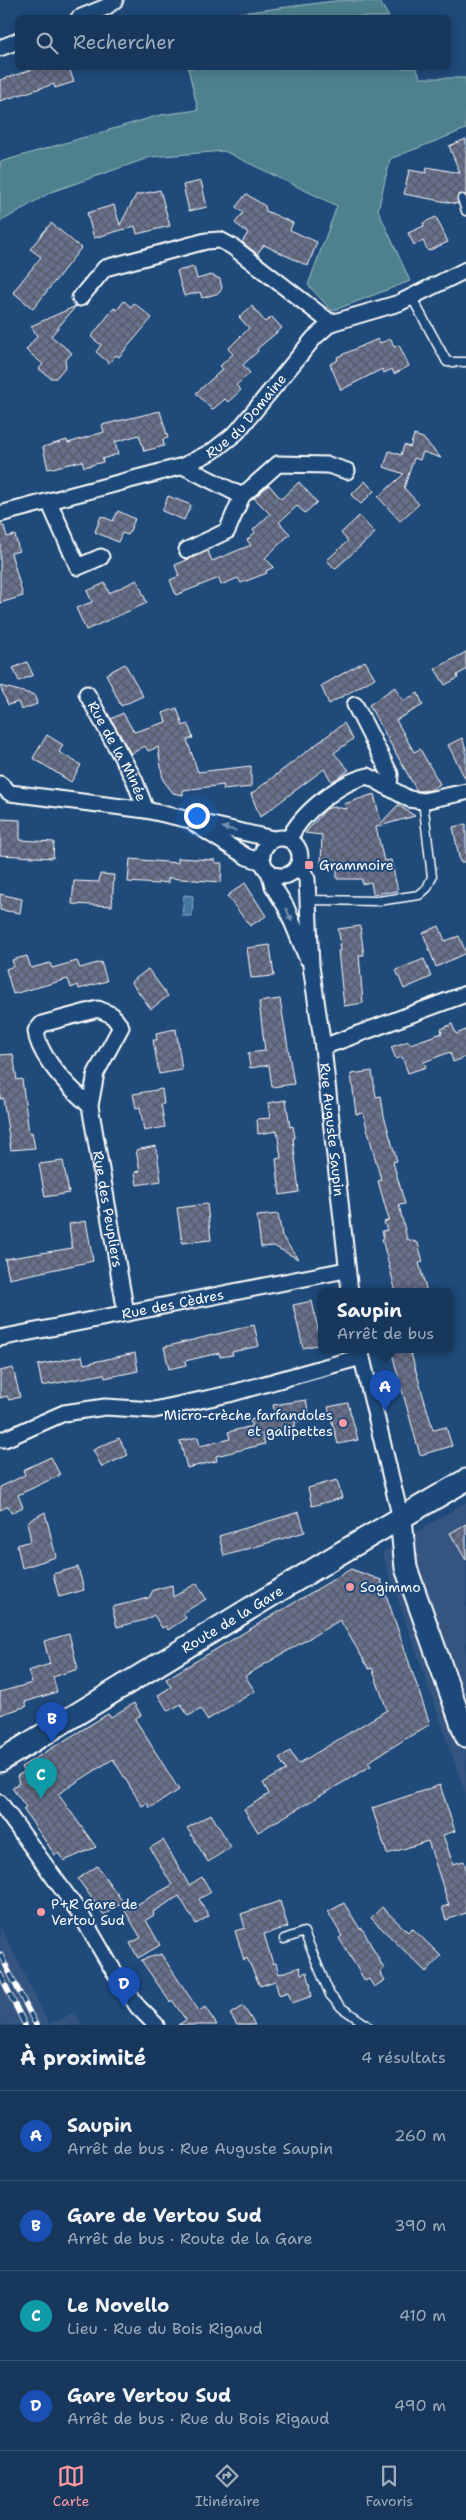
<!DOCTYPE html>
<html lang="fr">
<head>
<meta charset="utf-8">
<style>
	body { margin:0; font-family:"Shantell Sans",sans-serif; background:#244365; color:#f1f3f6 }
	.you { position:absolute; left:196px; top:815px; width:18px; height:18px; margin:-12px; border:4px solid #fff; border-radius:50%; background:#1a73e8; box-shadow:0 0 0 8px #1a73e833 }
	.badge { display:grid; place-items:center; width:32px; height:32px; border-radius:50%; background:#ff9aa2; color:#fff; font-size:16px; font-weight:700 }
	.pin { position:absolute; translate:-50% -41px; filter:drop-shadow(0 1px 2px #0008) }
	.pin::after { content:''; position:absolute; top:26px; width:18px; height:15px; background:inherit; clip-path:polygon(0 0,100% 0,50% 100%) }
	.popup { position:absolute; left:318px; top:1288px; width:135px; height:65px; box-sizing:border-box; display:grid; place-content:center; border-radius:8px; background:#17385c; filter:drop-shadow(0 1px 4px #0005); font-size:16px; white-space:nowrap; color:#9eacbb }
	.popup b { font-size:19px; color:#f1f3f6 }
	.popup::after { content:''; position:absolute; left:50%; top:100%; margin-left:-10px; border:10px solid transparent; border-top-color:#17385c }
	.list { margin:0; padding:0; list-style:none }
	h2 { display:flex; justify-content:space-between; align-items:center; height:65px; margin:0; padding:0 20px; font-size:21px }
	h2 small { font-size:16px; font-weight:400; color:#9eacbb }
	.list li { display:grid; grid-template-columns:32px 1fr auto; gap:15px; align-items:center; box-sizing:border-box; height:90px; padding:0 20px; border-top:1px solid #365272 }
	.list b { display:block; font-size:19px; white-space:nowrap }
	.list p { margin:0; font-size:16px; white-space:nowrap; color:#9eacbb }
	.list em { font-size:16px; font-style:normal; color:#9eacbb }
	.icon { flex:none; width:28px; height:28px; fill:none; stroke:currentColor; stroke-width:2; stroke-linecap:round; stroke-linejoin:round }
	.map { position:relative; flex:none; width:466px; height:2025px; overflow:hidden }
	.search { position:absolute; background:#17385c; box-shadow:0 2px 12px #0003; left:15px; right:15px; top:15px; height:55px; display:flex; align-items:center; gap:12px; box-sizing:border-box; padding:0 18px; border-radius:8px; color:#9eacbb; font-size:19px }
	.sheet { height:425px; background:#17385c }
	nav { display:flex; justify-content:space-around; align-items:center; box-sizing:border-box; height:70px; border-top:1px solid #365272; background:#17385c; font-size:14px; color:#9eacbb }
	nav a { display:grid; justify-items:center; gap:2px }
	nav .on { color:#ff9aa2 }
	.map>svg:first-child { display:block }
</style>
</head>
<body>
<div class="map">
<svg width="466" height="2025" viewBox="0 0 466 2025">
	<defs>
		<pattern id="building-cross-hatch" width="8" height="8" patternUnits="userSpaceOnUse" patternTransform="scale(1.25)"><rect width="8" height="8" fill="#686f8d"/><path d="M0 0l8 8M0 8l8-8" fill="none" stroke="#575a66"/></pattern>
	</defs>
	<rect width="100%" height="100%" fill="#1f4a7a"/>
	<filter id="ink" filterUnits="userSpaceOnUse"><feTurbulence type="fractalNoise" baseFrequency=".02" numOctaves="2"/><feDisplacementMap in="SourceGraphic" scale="10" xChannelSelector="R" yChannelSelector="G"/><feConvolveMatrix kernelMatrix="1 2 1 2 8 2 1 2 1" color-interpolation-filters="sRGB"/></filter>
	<g filter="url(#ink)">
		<g fill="#355580">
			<polygon points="466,1502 466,1795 382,1553"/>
			<polygon points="0,1925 49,2024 74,2013 83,2025 0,2025"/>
		</g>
		<g fill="#4d818e" stroke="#a6c0c6">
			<polygon points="342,0 380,2 389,17 209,17"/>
			<polygon points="188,68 416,68 421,78 466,78 466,129 390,159 378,210 410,281 332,311 308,285 337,206 224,151 151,157 51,192 0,222 0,162 160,115 198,110"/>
		</g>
		<polygon fill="#4477a1" stroke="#8fadc7" points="184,895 193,896 192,916 182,916"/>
		<g fill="url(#building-cross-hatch)" stroke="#fff">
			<polygon points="37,68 69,68 74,82 55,88 54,84 0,101 0,80"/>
			<polygon points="466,139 466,195 458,195 458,204 404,194 409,170 426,173 427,167 460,173 449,146"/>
			<polygon points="201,181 207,207 189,211 183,185"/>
			<polygon points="160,190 170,226 137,234 135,226 94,238 87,213 114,205 120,225 136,195"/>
			<polygon points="246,194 265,206 266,211 293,223 290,230 317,242 308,266 264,245 257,254 242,242 248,233 235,223 243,213 236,207"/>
			<polygon points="436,217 448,242 428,251 423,241 414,245 408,233 424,226 423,223"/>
			<polygon points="51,223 81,248 33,309 13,292 41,257 30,249"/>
			<polygon points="194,267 197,279 211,275 220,279 222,288 219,293 202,298 200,292 184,296 177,271"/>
			<polygon points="124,301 131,307 134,303 152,318 119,357 116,355 109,363 96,352 101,345 91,337 114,308 117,310"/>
			<polygon points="76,306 51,336 72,353 65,361 66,366 56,378 51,378 39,369 43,364 26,350 37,336 31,326"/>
			<polygon points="252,306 265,322 272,317 282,328 257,349 258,351 243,365 250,373 236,385 241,390 228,402 225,399 212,410 196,393 223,369 220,366 233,354 228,349 249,328 239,317"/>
			<polygon points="378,339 380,343 391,339 394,347 399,345 409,366 394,374 392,369 384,373 382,369 341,390 330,364 338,360 337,357"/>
			<polygon points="160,411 168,438 163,439 164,446 144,451 139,435 115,442 118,454 102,459 103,462 84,467 82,461 48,469 43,447 67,440 68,443 104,432 102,425 110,423"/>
			<polygon points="414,435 423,438 441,458 423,452 420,460 414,458 404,488 419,504 400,521 378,497 404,474 384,467 389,451 401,455 404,445 410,447"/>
			<polygon points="365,481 374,491 361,504 351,495"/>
			<polygon points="299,482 317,502 305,513 297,506 279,522 290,534 265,558 274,567 266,571 267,573 241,583 238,578 221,585 219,578 176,595 170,580 179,576 175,565 208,551 212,561 251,545 247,540 255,533 253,530 270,514 254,498 269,485 281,499"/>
			<polygon points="168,496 191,505 184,520 162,511"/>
			<polygon points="118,511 135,519 128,535 122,533 118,542 95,532 101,516 113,521"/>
			<polygon points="359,516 375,533 335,569 327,560 348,541 341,533"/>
			<polygon points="0,526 4,526 7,537 15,535 19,551 11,553 23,596 0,603"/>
			<polygon points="137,580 147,603 86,630 76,608 92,602 87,591 105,583 109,593"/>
			<polygon points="466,652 466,670 457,675 458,678 445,685 435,669"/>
			<polygon points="365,661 375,678 329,704 321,686"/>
			<polygon points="27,662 33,675 19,681 13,668"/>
			<polygon points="125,664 143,696 121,706 106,674"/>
			<polygon points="0,686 35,695 37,704 21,710 18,702 8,705"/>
			<polygon points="395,687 403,701 418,693 423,705 396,720 414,752 420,749 440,784 430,790 417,791 369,705"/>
			<polygon points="177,708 183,726 188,724 193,738 187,740 198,772 251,766 251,787 223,790 224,785 183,790 183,795 173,793 163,780 158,747 148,751 145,746 131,754 111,719 123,713 134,732 166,722 163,713"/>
			<polygon points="344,723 353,739 334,753 349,770 332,782 324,769 260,817 251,794"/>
			<polygon points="47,735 63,745 59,752 81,765 71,782 33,758"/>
			<polygon points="462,738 466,749 466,780 448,745"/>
			<polygon points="374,794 381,823 398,805 415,816 376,827 384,861 391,860 398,891 373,894 371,882 362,884 362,879 337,879 337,866 321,866 322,835 305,833 326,809 333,807 347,809 344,804"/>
			<polygon points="0,819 20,820 20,840 54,842 53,858 0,855"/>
			<polygon points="466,824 466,862 460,862 453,827"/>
			<polygon points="178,858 215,860 215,863 222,863 221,882 168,878 168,883 158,882 158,884 128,882 130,859 178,863"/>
			<polygon points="100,874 114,875 112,906 72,904 74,881 99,882"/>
			<polygon points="245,883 266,916 250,926 227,896"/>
			<polygon points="0,894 22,899 20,913 0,910"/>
			<polygon points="360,926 364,955 359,955 363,1003 344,1006 338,951 340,951 339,944 341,944 338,929"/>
			<polygon points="439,926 445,941 459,936 466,953 436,967 423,933"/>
			<polygon points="270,945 274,976 251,978 247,948"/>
			<polygon points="27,956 31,968 50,963 52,968 77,961 80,968 101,962 107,981 79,989 78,985 71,988 68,979 13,994 6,969 14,966 12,960"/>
			<polygon points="424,959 431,977 404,989 396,970"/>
			<polygon points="148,969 168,996 151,1009 131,982"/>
			<polygon points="280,999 294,1084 272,1087 269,1065 250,1068 248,1053 265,1051 259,1002"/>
			<polygon points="452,1024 456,1034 466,1030 466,1057 453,1062 450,1052 424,1062 426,1067 408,1073 402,1057 396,1059 391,1047 409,1041 410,1044 442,1033 441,1029"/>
			<polygon points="176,1029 182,1070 159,1074 153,1040 157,1040 156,1033"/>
			<polygon points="13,1054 17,1080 22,1079 29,1133 32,1132 35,1148 11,1150 3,1098 0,1099 0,1055"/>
			<polygon points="372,1071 376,1097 381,1096 384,1116 397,1161 393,1162 405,1204 399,1205 407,1239 418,1243 423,1262 419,1263 427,1292 396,1292 382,1239 384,1238 382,1231 387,1230 384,1222 389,1220 378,1181 381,1180 363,1113 356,1114 351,1074"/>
			<polygon points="162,1089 164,1104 161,1104 165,1127 144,1131 140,1107 136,1108 133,1094"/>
			<polygon points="286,1100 290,1127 293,1126 295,1138 293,1138 299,1192 280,1195 276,1159 281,1158 277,1131 258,1134 257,1119 270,1118 268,1103"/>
			<polygon points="156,1146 161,1181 137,1185 135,1172 140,1171 136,1150"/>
			<polygon points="63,1161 69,1193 45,1197 39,1164"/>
			<polygon points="207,1204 211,1240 182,1243 177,1208"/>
			<polygon points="278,1214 282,1236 298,1259 274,1246 261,1247 257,1216"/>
			<polygon points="86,1221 93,1261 9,1279 5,1259 72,1248 69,1224"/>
			<polygon points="312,1301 321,1344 303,1348 293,1305"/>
			<polygon points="254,1325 259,1346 232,1352 233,1355 220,1357 219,1353 185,1361 186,1365 169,1369 164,1347"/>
			<polygon points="391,1350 410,1350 433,1430 446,1427 452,1446 420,1455"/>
			<polygon points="135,1353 138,1371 105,1378 104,1374 42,1386 38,1365 82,1356 84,1364"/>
			<polygon points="13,1368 20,1397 9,1400 7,1396 0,1398 0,1371"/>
			<polygon points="306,1400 310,1418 295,1422 295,1426 262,1434 265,1444 216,1456 217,1461 187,1468 180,1441 198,1437 200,1446 230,1439 228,1432 252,1426 250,1420 275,1414 273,1405"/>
			<polygon points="348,1403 358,1440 338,1444 328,1407"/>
			<polygon points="119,1438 128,1455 102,1467 93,1450"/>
			<polygon points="51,1457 60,1475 18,1495 23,1507 11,1513 8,1506 0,1510 0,1487 25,1475 23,1470"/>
			<polygon points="337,1480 342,1498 312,1506 308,1488"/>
			<polygon points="45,1512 56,1557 22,1568 17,1545 31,1541 27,1522"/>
			<polygon points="299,1512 305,1532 224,1556 219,1536"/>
			<polygon points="466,1524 466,1560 450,1533"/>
			<polygon points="78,1567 84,1590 59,1597 53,1574"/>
			<polygon points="351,1569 381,1580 430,1724 368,1762 371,1766 258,1832 244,1809 269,1794 263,1783 286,1770 279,1758 290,1751 298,1764 387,1710 372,1668 369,1669 340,1620 245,1676 255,1691 207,1720 201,1709 188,1716 181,1704 168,1711 158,1695 171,1687 166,1679"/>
			<polygon points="197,1583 206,1599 183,1613 186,1618 168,1630 166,1626 162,1628 154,1615 145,1620 117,1627 112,1607 149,1598 153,1590 172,1585 173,1597"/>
			<polygon points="69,1634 78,1669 53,1677 57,1692 25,1702 27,1706 0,1715 0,1692 32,1683 28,1671 50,1664 44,1641"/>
			<polygon points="134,1703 141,1715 135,1719 179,1790 150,1808 147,1803 142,1806 113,1759 58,1794 96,1847 64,1861 58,1853 55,1855 23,1809 26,1807 12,1788 19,1783 17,1776 24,1772 21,1767 108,1714 111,1717"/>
			<polygon points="440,1785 455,1831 443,1835 453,1864 464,1861 466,1869 466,1913 446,1920 442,1907 449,1905 428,1841 387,1854 372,1808"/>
			<polygon points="211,1814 231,1847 208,1862 187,1828"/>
			<polygon points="163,1840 189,1885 202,1877 211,1892 199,1899 209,1916 196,1924 179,1896 153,1912 154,1915 146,1920 160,1945 138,1958 130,1943 141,1938 125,1911 172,1885 150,1848"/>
			<polygon points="97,1866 123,1902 104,1915 78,1879"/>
			<polygon points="280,1901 288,1927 264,1934 273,1964 276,1963 279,1974 300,1967 301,1974 307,1972 311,1987 310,1988 312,1996 292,2003 288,1992 279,1995 275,1981 260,1986 247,1958 244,1960 235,1931 245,1928 241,1914"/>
			<polygon points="344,1903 360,1929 362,1928 384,1969 380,1972 385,1980 374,1987 369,1979 365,1981 339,1938 342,1936 328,1912"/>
			<polygon points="382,1907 408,1932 412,1928 441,1956 426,1972 371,1918"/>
			<polygon points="161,1954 199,2011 205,2007 217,2025 178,2025 186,2020 172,2000 170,2002 141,1960"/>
			<polygon points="243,2006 255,2025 237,2025 230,2014"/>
		</g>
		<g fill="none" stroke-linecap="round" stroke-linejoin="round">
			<g stroke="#fff" stroke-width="11">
				<g id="lane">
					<polyline points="462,199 466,211"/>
					<polyline points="412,298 447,362 466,362"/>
					<polyline points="309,900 378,901 419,895 427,888 432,877 423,801"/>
					<polyline points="284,1939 304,1932 330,1995 342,2008 367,2025"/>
				</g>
			</g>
			<g stroke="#fff" stroke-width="19">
				<g id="street">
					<polyline points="79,18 106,7 115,0"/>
					<polyline points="0,48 18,41"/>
					<polyline points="80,298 105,268 206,241 220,240 233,247 331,323"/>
					<polyline points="183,466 242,496"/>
					<polyline points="49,502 78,567 101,557"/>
					<path id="s1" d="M0,514l183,-48 30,-15 24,-19 77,-94 17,-15 68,-20 67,-33"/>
					<polyline points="187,550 227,531 242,496 278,464 328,465 347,471"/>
					<path id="s2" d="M87,694l47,85 12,31"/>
					<polyline points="355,705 390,774 389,788"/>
					<polyline points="0,784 10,793 146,810 273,839"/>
					<polyline points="195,824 247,857 263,862"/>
					<circle cx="281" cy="857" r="19"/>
					<path d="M289,839c12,-26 51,-57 79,-63l41,23 14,2 43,-9"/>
					<path id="s3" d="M299,864l8,15 4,87 12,81 27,245"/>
					<polyline points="269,871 273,886 286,907 307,958"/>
					<polyline points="323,1047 466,994"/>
					<path id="s4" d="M90,1106c-19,-17 -52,-49 -54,-75l6,-7 56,-15 14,6 9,12 -25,46 -6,33 36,207"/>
					<path id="s5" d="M0,1338l346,-68"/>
					<polyline points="360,1350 401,1519"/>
					<polyline points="0,1439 5,1439 64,1413 105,1407 154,1410 229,1394 361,1357"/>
					<polyline points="0,1803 81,1915 110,1965 138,2007 156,2025"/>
				</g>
			</g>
			<g stroke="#fff" stroke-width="25">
				<g id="secondary">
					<polyline points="401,1519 406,1568 466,1736"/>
					<path id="s6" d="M0,1761l344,-210 122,-71"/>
				</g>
			</g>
			<use href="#lane" stroke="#1f4a7a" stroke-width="8"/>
			<use href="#street" stroke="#1f4a7a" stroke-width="15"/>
			<use href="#secondary" stroke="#1f4a7a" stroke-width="21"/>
			<g stroke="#fff" stroke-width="5.5">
				<g id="rail">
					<polyline points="0,1954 36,2025"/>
					<polyline points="0,1974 25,2025"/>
				</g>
			</g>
			<use href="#rail" stroke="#1f4a7a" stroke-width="4" stroke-dasharray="11" stroke-linecap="butt"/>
		</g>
		<defs><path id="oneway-solid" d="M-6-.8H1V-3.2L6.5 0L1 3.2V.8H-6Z" transform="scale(1.25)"/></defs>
		<g fill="#7992af">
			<use href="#oneway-solid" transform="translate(229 829) rotate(-166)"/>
			<use href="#oneway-solid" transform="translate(289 915) rotate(67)"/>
		</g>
	</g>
	<g fill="#ff9aa2" stroke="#1f4a7a" stroke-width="2">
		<rect x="304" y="860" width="10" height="10" rx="2.5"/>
		<circle cx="343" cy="1423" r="5"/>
		<circle cx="350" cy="1587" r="5"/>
		<circle cx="41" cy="1912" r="5"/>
	</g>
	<g text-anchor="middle" stroke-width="4" stroke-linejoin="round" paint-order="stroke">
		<g font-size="14" fill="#fff" stroke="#1f4a7a">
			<text dy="5" stroke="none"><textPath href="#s1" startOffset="271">Rue du Domaine</textPath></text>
			<text dy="5" stroke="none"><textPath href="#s2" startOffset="65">Rue de la Minée</textPath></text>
			<text dy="5" stroke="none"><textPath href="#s3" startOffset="269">Rue Auguste Saupin</textPath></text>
			<text dy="5" stroke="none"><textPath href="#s4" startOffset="382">Rue des Peupliers</textPath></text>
			<text dy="5" stroke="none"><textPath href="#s5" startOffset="176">Rue des Cèdres</textPath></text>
			<text dy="5" stroke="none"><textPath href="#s6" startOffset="272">Route de la Gare</textPath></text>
		</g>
		<g font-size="14" fill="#fff" stroke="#1f4a7a" text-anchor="start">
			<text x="319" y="870">Grammoire</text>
			<text x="333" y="1420" text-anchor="end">Micro-crèche farfandoles<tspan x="333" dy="16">et galipettes</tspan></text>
			<text x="360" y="1592">Sogimmo</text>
			<text x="51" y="1909">P+R Gare de<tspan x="51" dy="16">Vertou Sud</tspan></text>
		</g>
	</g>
</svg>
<div class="you"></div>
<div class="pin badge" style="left:385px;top:1411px;background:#1a4fb4">A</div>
<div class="popup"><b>Saupin</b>Arrêt de bus</div>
<div class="pin badge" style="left:52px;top:1743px;background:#1a4fb4">B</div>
<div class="pin badge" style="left:41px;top:1799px;background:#0f9aa8">C</div>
<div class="pin badge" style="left:124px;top:2008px;background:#1a4fb4">D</div>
<div class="search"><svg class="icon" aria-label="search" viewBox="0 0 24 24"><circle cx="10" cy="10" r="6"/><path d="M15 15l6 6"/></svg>Rechercher</div>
</div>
<section class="sheet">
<h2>À proximité<small>4 résultats</small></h2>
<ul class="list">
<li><span class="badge" style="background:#1a4fb4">A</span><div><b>Saupin</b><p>Arrêt de bus · Rue Auguste Saupin</p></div><em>260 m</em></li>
<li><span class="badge" style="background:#1a4fb4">B</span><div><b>Gare de Vertou Sud</b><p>Arrêt de bus · Route de la Gare</p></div><em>390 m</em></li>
<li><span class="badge" style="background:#0f9aa8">C</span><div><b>Le Novello</b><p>Lieu · Rue du Bois Rigaud</p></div><em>410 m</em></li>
<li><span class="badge" style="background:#1a4fb4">D</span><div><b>Gare Vertou Sud</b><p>Arrêt de bus · Rue du Bois Rigaud</p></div><em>490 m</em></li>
</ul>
</section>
<nav>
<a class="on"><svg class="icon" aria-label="map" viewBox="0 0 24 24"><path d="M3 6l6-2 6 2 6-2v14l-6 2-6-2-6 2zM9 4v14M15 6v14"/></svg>Carte</a>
<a><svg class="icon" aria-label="directions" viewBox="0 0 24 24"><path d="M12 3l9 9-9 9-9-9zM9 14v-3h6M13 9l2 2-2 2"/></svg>Itinéraire</a>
<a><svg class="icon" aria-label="saved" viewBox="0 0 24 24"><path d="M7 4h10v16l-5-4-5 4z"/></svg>Favoris</a>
</nav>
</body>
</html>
